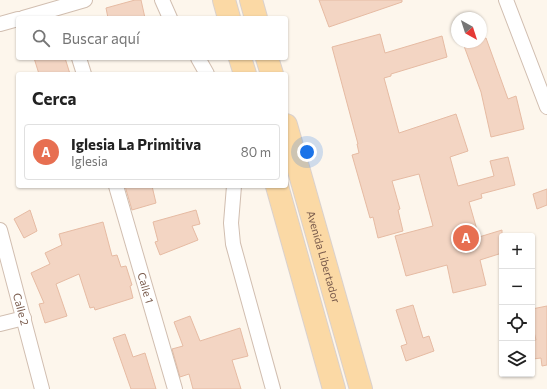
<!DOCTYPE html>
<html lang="es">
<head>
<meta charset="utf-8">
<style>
	body { margin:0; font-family:Commissioner,sans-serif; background:#f2f2f2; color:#222 }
	.controls { position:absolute; right:12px; bottom:12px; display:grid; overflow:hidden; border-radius:4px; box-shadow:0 1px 3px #0004 }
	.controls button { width:36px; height:36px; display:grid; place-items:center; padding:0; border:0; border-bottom:1px solid #e0e0e0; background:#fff; color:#222; font:20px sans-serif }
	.compass { position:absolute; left:451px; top:12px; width:36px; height:36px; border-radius:50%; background:#fff; box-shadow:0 1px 3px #0004; rotate:141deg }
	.you { position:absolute; left:307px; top:152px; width:14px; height:14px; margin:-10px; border:3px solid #fff; border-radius:50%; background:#1a73e8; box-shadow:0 0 0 6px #1a73e833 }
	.badge { display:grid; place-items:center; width:26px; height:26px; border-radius:50%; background:#e76f51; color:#fff; font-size:13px; font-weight:700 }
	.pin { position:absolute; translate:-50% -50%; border:2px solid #fff; box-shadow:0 1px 4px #0006 }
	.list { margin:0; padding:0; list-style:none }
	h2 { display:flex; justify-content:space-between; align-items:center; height:52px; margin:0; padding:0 16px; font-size:17px }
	h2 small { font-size:13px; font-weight:400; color:#767676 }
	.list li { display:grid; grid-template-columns:26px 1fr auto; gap:12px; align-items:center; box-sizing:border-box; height:56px; margin:0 8px 8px; padding:0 8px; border:1px solid #e0e0e0; border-radius:4px }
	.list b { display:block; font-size:15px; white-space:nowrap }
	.list p { margin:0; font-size:13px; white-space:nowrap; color:#767676 }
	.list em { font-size:13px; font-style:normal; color:#767676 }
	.icon { flex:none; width:22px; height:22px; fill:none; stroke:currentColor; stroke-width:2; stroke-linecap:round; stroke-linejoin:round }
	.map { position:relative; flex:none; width:547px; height:389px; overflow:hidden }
	.search { position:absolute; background:#fff; box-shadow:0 1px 3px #0004; left:16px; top:16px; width:272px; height:44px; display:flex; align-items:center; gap:10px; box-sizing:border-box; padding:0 14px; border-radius:4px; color:#767676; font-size:15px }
	.panel { position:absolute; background:#fff; box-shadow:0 1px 3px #0004; left:16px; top:72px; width:272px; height:116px; border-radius:4px }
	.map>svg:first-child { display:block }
</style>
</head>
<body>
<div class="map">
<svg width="547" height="389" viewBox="0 0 547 389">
	<rect width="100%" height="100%" fill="#fdf6ec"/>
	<g fill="#f3d5c3" stroke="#e6bba3">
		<polygon points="135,0 141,0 145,18 108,18 106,8"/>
		<polygon points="319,0 402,0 402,2 329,27"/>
		<polygon points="380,34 385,53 442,36 447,57 391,74 391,76 384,78 399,133 456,114 468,151 450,157 458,186 494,176 490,161 508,157 515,185 481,194 482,198 469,202 479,237 502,230 502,253 480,260 486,285 453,293 447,265 406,276 395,236 433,226 419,174 392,181 400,209 398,210 403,231 378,238 373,217 370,218 352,155 359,153 357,144 358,144 332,47"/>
		<polygon points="486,38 508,99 516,96 524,129 491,137 481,92 464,46 481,42 481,40"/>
		<polygon points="34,58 65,58 70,74 39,74"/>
		<polygon points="125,186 152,186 156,203 132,210"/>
		<polygon points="547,189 547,205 537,209 533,194"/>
		<polygon points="30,210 37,231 24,238 14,219"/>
		<polygon points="196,210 200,224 192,226 198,240 160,255 155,242 158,241 153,222"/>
		<polygon points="103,222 112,256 117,255 121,267 126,266 132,285 130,286 133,298 95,310 94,307 90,308 79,274 56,284 67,316 45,323 39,304 44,303 31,273 50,264 45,253 62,245 59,234"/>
		<polygon points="413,305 423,338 429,336 434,351 406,361 401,346 407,344 396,310"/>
		<polygon points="547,306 547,365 542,366 541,358 533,359 532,340 536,340 532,324 532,309"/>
		<polygon points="190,316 200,341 240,328 248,356 232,360 241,389 193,389 189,374 180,377 172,349 183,346 174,322"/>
		<polygon points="125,334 133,357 145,353 156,389 131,389 113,338"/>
	</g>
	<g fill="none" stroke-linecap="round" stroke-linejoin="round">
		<g stroke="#d1beb0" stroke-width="16">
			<g id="street">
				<polyline points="162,0 170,18"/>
				<polyline points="506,0 547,107"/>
				<polyline points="23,18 85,0"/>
				<polyline points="0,24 18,19"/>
				<polyline points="79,58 84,74"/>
				<polyline points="198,58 207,74"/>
				<path id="s1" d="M116,186l59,203"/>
				<polyline points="234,186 231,223 233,244 273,389"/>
				<path id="s2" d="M0,230l42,159"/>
				<polyline points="0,324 24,318"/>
			</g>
		</g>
		<g stroke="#dad1cd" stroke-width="24">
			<g id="primary">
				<polyline points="224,0 229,18"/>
				<polyline points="251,0 256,18"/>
				<polyline points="240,58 245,74"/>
				<polyline points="267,58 272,74"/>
				<path id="s3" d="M286,125l75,264"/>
				<polyline points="277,186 334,389"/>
			</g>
		</g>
		<use href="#street" stroke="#fff" stroke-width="14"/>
		<use href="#primary" stroke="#fbd9a5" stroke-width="22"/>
	</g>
	<g text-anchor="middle" stroke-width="3" stroke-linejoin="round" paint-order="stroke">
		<g font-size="11" fill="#7a5c4d" stroke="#fffaf3">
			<text dy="4" stroke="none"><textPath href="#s3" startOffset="137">Avenida Libertador</textPath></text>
			<text dy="4" stroke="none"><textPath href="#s1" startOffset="106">Calle 1</textPath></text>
			<text dy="4" stroke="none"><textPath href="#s2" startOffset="82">Calle 2</textPath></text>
		</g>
	</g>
</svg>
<div class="controls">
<button>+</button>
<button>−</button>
<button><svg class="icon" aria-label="locate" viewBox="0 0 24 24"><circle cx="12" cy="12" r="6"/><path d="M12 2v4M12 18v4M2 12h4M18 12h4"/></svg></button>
<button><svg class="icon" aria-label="layers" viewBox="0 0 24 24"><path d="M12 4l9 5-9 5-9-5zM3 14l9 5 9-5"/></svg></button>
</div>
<svg class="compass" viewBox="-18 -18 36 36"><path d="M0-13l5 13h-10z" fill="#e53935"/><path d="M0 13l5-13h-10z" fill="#767676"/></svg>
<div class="you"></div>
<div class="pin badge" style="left:466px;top:238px">A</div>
<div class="search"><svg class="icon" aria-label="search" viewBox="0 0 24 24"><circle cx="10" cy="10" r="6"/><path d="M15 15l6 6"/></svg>Buscar aquí</div>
<section class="panel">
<h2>Cerca<small></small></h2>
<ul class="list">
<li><span class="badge">A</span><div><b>Iglesia La Primitiva</b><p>Iglesia</p></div><em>80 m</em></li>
</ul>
</section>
</div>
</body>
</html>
